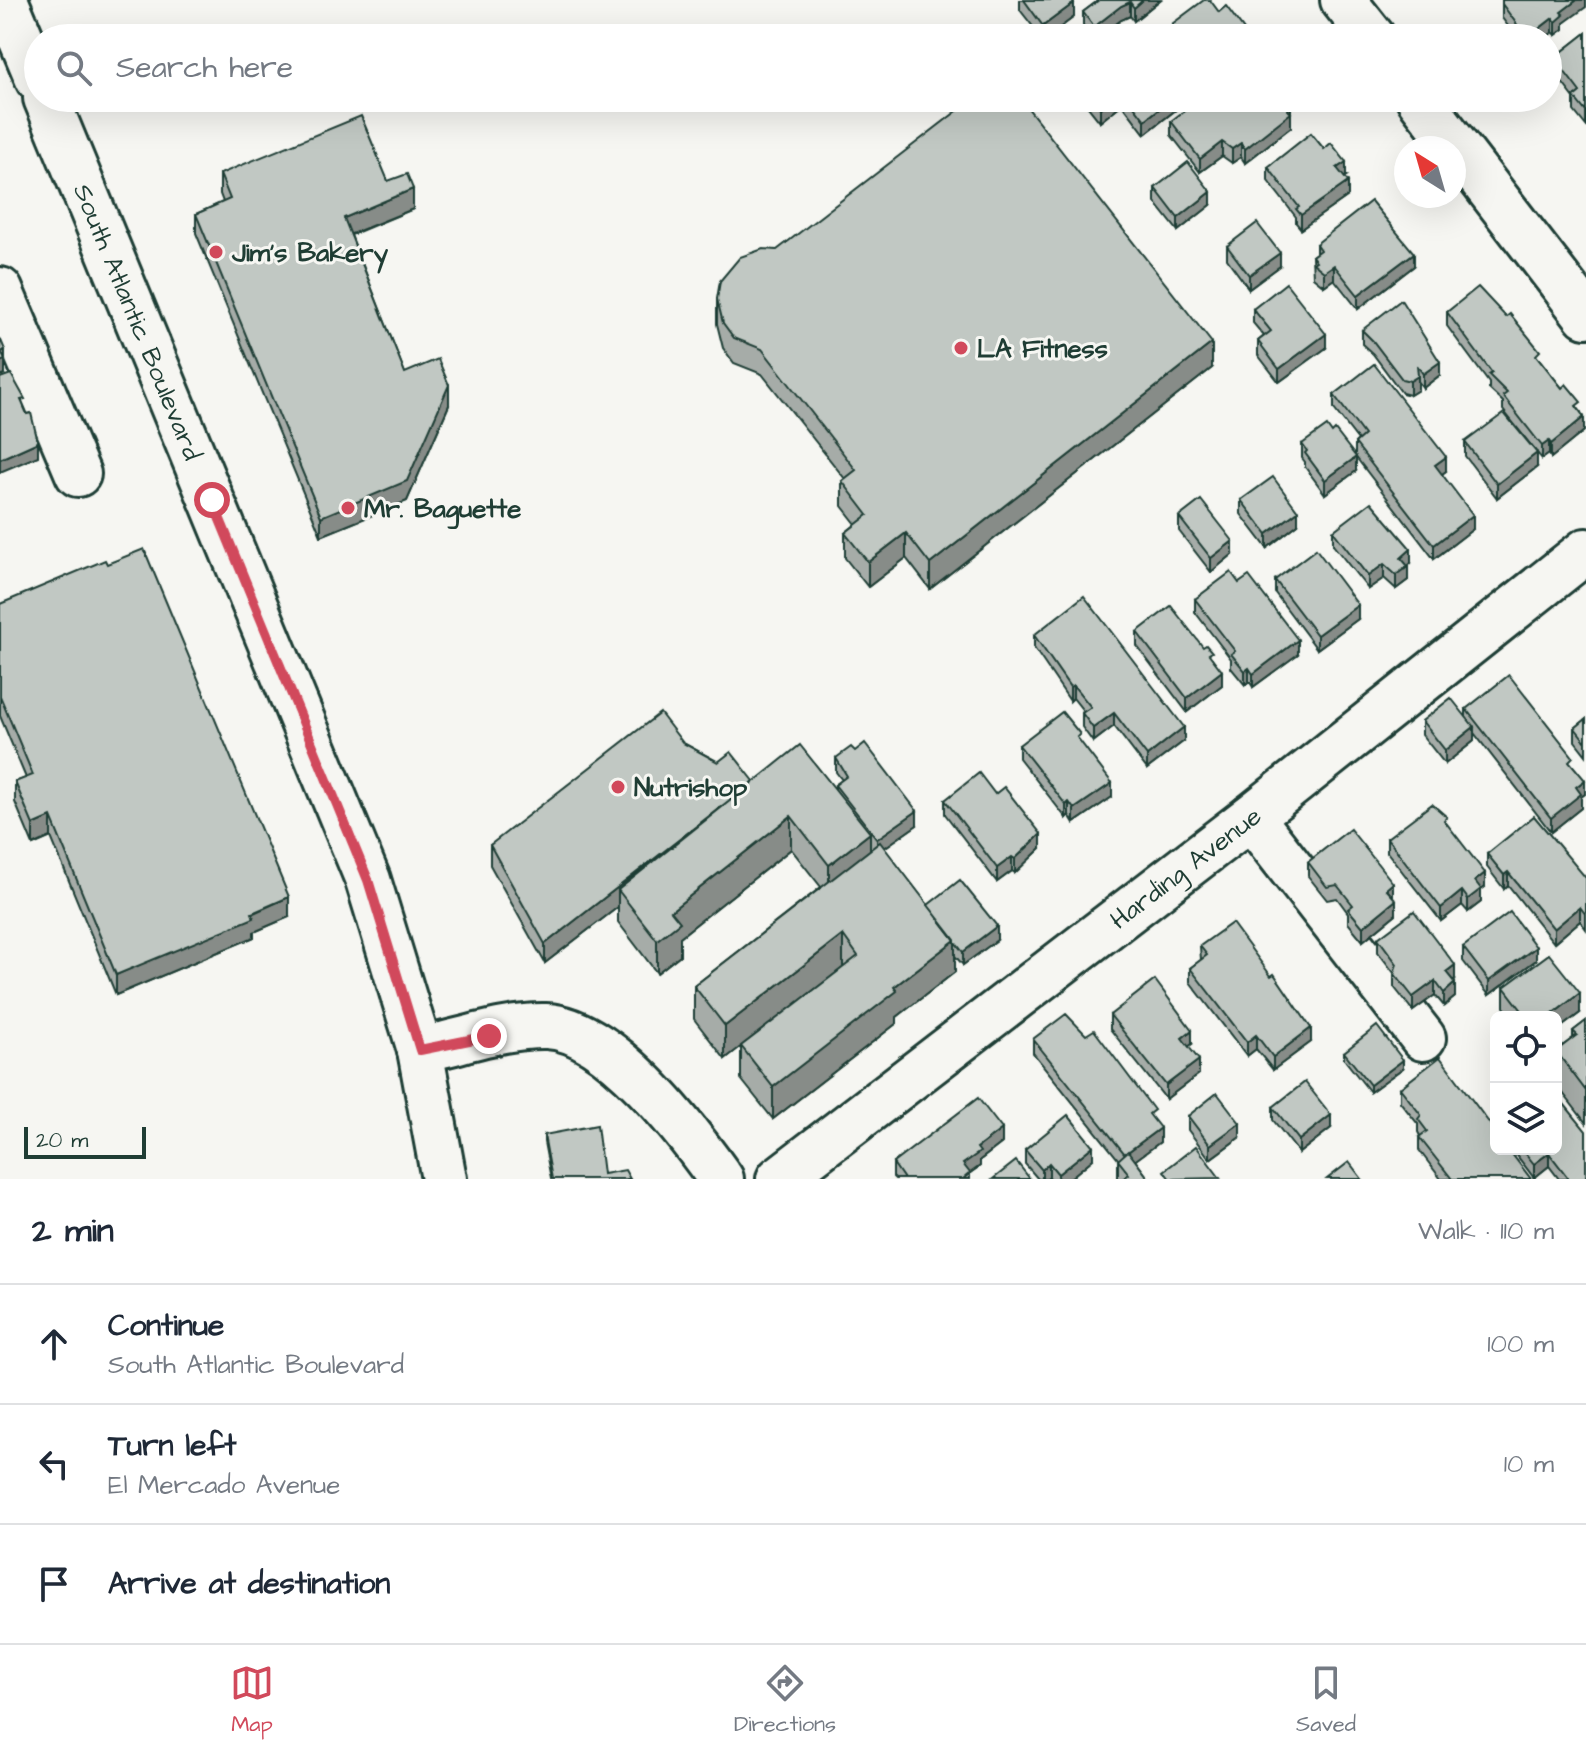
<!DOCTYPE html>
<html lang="en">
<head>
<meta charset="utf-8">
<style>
	body { margin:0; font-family:"Architects Daughter",sans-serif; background:#f2f2f3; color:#1f2937 }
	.controls { position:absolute; right:24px; bottom:24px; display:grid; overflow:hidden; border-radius:12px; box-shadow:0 8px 32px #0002 }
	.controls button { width:72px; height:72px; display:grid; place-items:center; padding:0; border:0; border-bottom:2px solid #e0e1e3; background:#fff; color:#1f2937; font:40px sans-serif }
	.compass { position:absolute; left:1394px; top:136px; width:72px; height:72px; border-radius:50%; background:#fff; box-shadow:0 8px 32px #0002; rotate:323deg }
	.scale { position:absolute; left:24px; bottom:20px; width:122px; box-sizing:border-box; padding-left:8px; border:4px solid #1f3d34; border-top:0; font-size:22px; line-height:28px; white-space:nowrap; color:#1f3d34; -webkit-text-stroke:6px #f6f6f2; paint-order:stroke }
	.stop { position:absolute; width:24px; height:24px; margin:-18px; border:6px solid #d1495b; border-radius:50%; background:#fff }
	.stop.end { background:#d1495b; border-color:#fff; box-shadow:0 2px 8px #0008 }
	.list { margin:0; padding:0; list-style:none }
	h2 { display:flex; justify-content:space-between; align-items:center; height:104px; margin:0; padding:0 32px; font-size:34px }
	h2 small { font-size:26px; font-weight:400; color:#747a83 }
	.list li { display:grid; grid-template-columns:52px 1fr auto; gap:24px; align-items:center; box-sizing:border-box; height:120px; padding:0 32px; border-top:2px solid #e0e1e3 }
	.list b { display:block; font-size:30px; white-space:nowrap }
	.list p { margin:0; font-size:26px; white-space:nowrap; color:#747a83 }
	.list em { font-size:26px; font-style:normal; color:#747a83 }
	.icon { flex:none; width:44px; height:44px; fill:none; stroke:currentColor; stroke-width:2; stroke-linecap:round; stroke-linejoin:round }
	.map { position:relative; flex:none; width:1586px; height:1179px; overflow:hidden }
	.search { position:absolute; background:#fff; box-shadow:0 8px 32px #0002; left:24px; right:24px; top:24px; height:88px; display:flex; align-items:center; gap:20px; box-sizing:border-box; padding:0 28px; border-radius:44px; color:#747a83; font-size:30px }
	.sheet { height:464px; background:#fff }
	nav { display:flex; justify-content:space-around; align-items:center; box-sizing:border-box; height:112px; border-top:2px solid #e0e1e3; background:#fff; font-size:22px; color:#747a83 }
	nav a { display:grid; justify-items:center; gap:4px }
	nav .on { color:#d1495b }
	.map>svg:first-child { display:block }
</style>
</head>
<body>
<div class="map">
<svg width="1586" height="1179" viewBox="0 0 1586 1179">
	<rect width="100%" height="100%" fill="#f6f6f2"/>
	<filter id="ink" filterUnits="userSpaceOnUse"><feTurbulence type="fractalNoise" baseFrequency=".0125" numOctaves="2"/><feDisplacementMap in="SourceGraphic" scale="16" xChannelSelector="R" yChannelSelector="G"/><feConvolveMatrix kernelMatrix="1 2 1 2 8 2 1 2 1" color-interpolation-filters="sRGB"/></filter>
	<g filter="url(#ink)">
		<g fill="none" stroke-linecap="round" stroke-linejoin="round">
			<g stroke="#1f3d34" stroke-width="50">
				<g id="minor">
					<polyline points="1343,0 1373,38"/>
					<polyline points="1419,98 1586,315"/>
					<polyline points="0,290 78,474"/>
					<polyline points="1251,817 1423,1038"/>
					<path d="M420,1050c40,-8 85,-25 126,-24 63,2 141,105 175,153"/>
					<path id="s1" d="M779,1179l472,-362 335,-266"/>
				</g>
			</g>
			<g stroke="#1f3d34" stroke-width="50">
				<g id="major">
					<polyline points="5,0 38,79"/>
					<path id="s2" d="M46,98l322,782 52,170 24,129"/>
				</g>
			</g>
			<use href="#minor" stroke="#f6f6f2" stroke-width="44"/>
			<use href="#major" stroke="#f6f6f2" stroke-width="44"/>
		</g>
		<g fill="#a6aca8" stroke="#1f3d34" stroke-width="2">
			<polygon points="1020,0 1072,0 1074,17 1046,38 1042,38 1020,10"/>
			<polygon points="1099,0 1160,0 1134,21 1130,16 1121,20 1097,38 1093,38 1083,26 1083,12"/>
			<polygon points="1502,0 1586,0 1564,23 1564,29 1556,35 1553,32 1545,38 1517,38 1502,18"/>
			<polygon points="1586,33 1586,126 1574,111 1574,98 1558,77 1558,55"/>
			<polygon points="1081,98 1191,98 1145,134 1122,104 1100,122"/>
			<polygon points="1291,101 1291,127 1245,163 1241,157 1232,163 1222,156 1200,172 1171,135 1171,121"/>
			<polygon points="1268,167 1346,176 1344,177 1348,196 1301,229 1296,223 1296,217 1268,181"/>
			<polygon points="220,174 388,181 413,209 351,235 405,373 449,405 407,501 321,536 196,233 196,214 223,202 220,194"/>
			<polygon points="1155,188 1211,205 1178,231 1155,202"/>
			<polygon points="1316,244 1414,266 1358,309 1334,279 1324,286 1313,277 1312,256 1316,253"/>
			<polygon points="1227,246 1280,266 1249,289 1227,259"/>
			<polygon points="717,299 1212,368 930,589 906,558 868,587 845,558 845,533 856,524 842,506 842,481 845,479 762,374 734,363 723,348 717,324"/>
			<polygon points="1253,309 1326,348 1279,382 1258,355 1258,341 1264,336 1253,323"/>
			<polygon points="1447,312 1540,360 1581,412 1584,431 1551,458 1549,454 1542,459 1503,410 1503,402 1489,389 1489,383 1447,326"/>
			<polygon points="1362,330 1440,375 1423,388 1418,381 1418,390 1410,395 1402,393 1373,354 1362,344"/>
			<polygon points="1334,395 1446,471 1442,474 1473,529 1434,559 1355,456 1355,443 1358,440 1334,409"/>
			<polygon points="1465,442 1537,467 1497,498 1465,456"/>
			<polygon points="1302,444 1356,471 1325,494 1305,467 1305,462 1302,458"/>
			<polygon points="1241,500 1298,524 1267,548 1241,514"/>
			<polygon points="1179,517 1233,554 1211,572 1179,531"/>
			<polygon points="1333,531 1411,563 1408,566 1408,580 1396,589 1384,578 1368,589 1333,545"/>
			<polygon points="1275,580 1358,619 1317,649 1275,593"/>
			<polygon points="1195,599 1298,654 1253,687 1249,681 1245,685 1231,668 1231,659 1195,612"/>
			<polygon points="0,604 289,917 254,932 254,937 116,995 51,837 33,845 15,802 15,782 26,778 0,716"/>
			<polygon points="1137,632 1212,658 1222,685 1187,712 1137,646"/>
			<polygon points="1034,635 1184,741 1147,769 1114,726 1093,742 1082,727 1082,713 1084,712 1073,698 1070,701 1034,648"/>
			<polygon points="1466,709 1573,766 1585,794 1581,797 1581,808 1551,832 1474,733 1474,741 1445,764 1422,735 1422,721 1466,717"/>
			<polygon points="1586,719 1586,755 1575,741 1575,728"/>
			<polygon points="1080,742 1112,797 1074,823 1069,815 1066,818 1019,758 1019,745"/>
			<polygon points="683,743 754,781 835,789 835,785 842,780 836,772 836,758 917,825 884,848 928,905 997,940 963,965 955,956 955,972 897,1017 897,1023 773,1119 741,1079 741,1046 725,1059 694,1019 694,986 821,887 791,849 680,937 680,955 657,973 618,922 618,907 545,963 490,865 490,845"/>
			<polygon points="995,794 1041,848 1015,873 1012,871 997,882 945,814 945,800"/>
			<polygon points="1447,825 1485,887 1481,890 1481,902 1468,912 1462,905 1441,921 1387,852 1387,838"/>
			<polygon points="1487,854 1586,878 1586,929 1580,921 1554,943 1508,885 1504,889 1487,867"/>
			<polygon points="1308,862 1393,897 1396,914 1363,941 1348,923 1348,913 1337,898 1327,900 1308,876"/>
			<polygon points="1378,938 1455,979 1453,980 1455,997 1444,1006 1435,995 1413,1011 1394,987 1394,973 1378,952"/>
			<polygon points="1200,946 1311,1042 1273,1070 1256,1049 1247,1056 1190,982 1190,968 1201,960"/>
			<polygon points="1463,947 1536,960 1489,995 1463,961"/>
			<polygon points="1504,987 1580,1013 1556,1031 1556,1017 1512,1017 1504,1007"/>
			<polygon points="1110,1015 1192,1044 1189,1046 1199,1074 1166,1099 1110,1029"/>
			<polygon points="1586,1021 1586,1123 1556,1084 1556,1051 1573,1038 1573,1031"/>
			<polygon points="1033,1039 1154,1121 1160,1142 1135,1160 1149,1179 1118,1179 1118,1159 1033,1053"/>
			<polygon points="1344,1052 1403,1068 1370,1092 1344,1059"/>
			<polygon points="1400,1088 1531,1179 1441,1179 1419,1150 1419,1137 1420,1136 1418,1132 1418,1124 1400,1102"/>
			<polygon points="1273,1107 1331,1128 1299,1153 1273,1120"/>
			<polygon points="1188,1116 1240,1137 1210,1159 1188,1130"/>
			<polygon points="544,1135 603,1174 630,1179 551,1179 544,1142"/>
			<polygon points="1002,1143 980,1160 980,1166 970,1173 970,1179 895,1179 893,1177 893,1163"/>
			<polygon points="1512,1149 1556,1149 1586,1179 1559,1179 1549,1166 1534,1178"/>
			<polygon points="1025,1150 1093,1159 1069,1179 1051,1179 1049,1177 1047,1179 1038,1179 1025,1164"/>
		</g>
		<g fill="#878c88" stroke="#1f3d34" stroke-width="2">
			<polygon points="1143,0 1160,0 1134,21 1134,8"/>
			<polygon points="1577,0 1586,0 1586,7 1564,23 1564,29 1556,35 1556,22 1561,12"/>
			<polygon points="1130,2 1130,16 1121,20 1097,38 1094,38 1094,27 1121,6"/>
			<polygon points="1074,3 1074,17 1046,38 1043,38 1043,26"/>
			<polygon points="1553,18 1553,32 1545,38 1527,38"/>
			<polygon points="1113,98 1122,98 1122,104 1100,122 1100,108"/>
			<polygon points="1173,98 1191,98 1145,134 1145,120"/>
			<polygon points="1291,101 1291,127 1245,163 1245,149 1288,110"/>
			<polygon points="1222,142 1222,156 1200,172 1200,159"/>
			<polygon points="1241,143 1241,157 1232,163 1232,149"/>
			<polygon points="1346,162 1346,176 1337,182 1337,168"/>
			<polygon points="1348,182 1348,196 1301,229 1301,215"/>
			<polygon points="413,189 413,209 344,237 344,218"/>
			<polygon points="1211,192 1211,205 1178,231 1178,218"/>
			<polygon points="1280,253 1280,266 1249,289 1249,275"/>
			<polygon points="1414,253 1414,266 1358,309 1358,295"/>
			<polygon points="1334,265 1334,279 1324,286 1324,272"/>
			<polygon points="1326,334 1326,348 1279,382 1279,369"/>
			<polygon points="1212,343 1212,368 930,589 930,564"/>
			<polygon points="5,350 5,374 0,376 1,352"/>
			<polygon points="1440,362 1440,375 1423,388 1423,374"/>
			<polygon points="1418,376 1418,390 1410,395 1410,381"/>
			<polygon points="449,385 449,405 407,501 321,536 321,517"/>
			<polygon points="1584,417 1584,431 1551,458 1551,444"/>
			<polygon points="1549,441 1549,454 1542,459 1542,446"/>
			<polygon points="38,442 38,456 0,472 0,459"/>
			<polygon points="1537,453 1537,467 1497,498 1497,484"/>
			<polygon points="1356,457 1356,471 1325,494 1325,480"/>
			<polygon points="1446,457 1446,471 1435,479 1435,465"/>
			<polygon points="1298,511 1298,524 1267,548 1267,534"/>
			<polygon points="1473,515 1473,529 1434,559 1434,545"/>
			<polygon points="906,533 906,558 868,587 868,562"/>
			<polygon points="1233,541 1233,554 1211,572 1211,558"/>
			<polygon points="1411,549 1411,563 1404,570 1408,566 1408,580 1396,589 1396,575 1401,558"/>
			<polygon points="1384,564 1384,578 1368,589 1368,576"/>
			<polygon points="1358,605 1358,619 1317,649 1317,635"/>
			<polygon points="1298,640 1298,654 1253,687 1253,674"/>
			<polygon points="1249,668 1249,681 1245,685 1245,671"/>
			<polygon points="1222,671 1222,685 1187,712 1187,698"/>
			<polygon points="1073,685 1073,698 1070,701 1070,687"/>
			<polygon points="1114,713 1114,726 1093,742 1093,728"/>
			<polygon points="1184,727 1184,741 1147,769 1147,756"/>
			<polygon points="1474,727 1474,741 1445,764 1445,750"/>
			<polygon points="1585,780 1585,794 1581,797 1581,808 1551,832 1551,818 1576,787"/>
			<polygon points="754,781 618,890 618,907 545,963 545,944"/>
			<polygon points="1112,783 1112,797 1074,823 1074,809"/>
			<polygon points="1069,802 1069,815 1066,818 1066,805"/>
			<polygon points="917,811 917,825 877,853 877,839"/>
			<polygon points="791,816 791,849 680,937 680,955 657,973 657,940 671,911"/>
			<polygon points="51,817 51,837 33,845 33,825"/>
			<polygon points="870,833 870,866 829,898 829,865"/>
			<polygon points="1041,834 1041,848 1015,873 1015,859"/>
			<polygon points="1012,857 1012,871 997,882 997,868"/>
			<polygon points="1508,872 1508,885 1504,889 1504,875"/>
			<polygon points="1485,873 1485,887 1481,890 1481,902 1468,912 1468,899 1475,881"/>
			<polygon points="1393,883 1393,897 1386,889"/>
			<polygon points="1462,891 1462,905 1441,921 1441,908"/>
			<polygon points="289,897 289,917 254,932 254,937 116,995 116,975"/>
			<polygon points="1396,900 1396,914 1363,941 1363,927"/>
			<polygon points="1580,907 1580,921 1554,943 1554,929"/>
			<polygon points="997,926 997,940 963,965 963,952"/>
			<polygon points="843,935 843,968 725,1059 725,1026"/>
			<polygon points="955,940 955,972 897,1017 897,1023 773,1119 773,1087 894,987"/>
			<polygon points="1536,947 1536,960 1489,995 1489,981"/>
			<polygon points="1455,965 1455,979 1446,985 1446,972"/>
			<polygon points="1435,981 1435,995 1413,1011 1413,997"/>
			<polygon points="1455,983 1455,997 1444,1006 1444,993"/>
			<polygon points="1580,993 1580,1013 1556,1031 1556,1017 1549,1017"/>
			<polygon points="1311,1028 1311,1042 1273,1070 1273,1057"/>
			<polygon points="1192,1030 1192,1044 1182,1051 1182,1038"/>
			<polygon points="1256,1035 1256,1049 1247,1056 1247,1042"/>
			<polygon points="1199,1060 1199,1074 1166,1099 1166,1085"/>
			<polygon points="1403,1060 1403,1068 1370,1092 1370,1085"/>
			<polygon points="1331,1115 1331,1128 1299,1153 1299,1140"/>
			<polygon points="1240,1123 1240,1137 1210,1159 1210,1145"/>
			<polygon points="1160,1128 1160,1142 1125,1168 1125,1154"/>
			<polygon points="1002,1129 1002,1143 980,1160 980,1166 963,1178 963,1164 977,1148"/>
			<polygon points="1093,1146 1093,1159 1069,1179 1058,1179 1058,1174"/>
			<polygon points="1549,1153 1549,1166 1534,1178 1534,1164"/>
			<polygon points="1049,1163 1049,1177 1047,1179 1042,1179 1042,1170"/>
		</g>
		<g fill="#c1c8c3" stroke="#1f3d34" stroke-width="2">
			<polygon points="1024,0 1072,0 1074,3 1043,26"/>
			<polygon points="1099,0 1143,0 1134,8 1130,2 1121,6 1094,27 1083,12"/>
			<polygon points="1204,0 1210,0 1219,12 1226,6 1250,38 1165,38 1176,30 1172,24"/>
			<polygon points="1502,0 1577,0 1561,12 1564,15 1556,22 1553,18 1527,38 1502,4"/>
			<polygon points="1586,33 1586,112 1574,97 1580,92 1558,63 1562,60 1558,55"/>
			<polygon points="974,98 1020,98 1212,343 930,564 906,533 868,562 845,533 868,515 842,481 856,470 762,349 734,338 723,323 717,299 720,281 740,257 763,249 777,250"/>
			<polygon points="1092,98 1113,98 1100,108"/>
			<polygon points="1128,98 1173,98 1145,120"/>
			<polygon points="1201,98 1289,98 1291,101 1288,110 1291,113 1245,149 1241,143 1232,149 1222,142 1200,159 1171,121"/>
			<polygon points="361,116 388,181 407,174 413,189 344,218 405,373 438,359 449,385 407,481 321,517 196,214 230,199 220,174"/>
			<polygon points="1311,133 1324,149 1331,143 1346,162 1337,168 1348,182 1301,215 1296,209 1299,207 1268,167"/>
			<polygon points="1188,162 1211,192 1178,218 1155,188"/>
			<polygon points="1371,201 1414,253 1358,295 1334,265 1324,272 1313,263 1316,261 1312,256 1320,250 1316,244"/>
			<polygon points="1257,223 1280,253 1249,275 1227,246"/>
			<polygon points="1286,283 1326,334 1279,369 1258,341 1271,331 1253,309"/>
			<polygon points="1478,287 1506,317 1510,314 1540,351 1536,355 1562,388 1566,384 1581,402 1576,406 1584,417 1551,444 1549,441 1542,446 1503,396 1507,393 1489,375 1492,373 1447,312"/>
			<polygon points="1401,300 1440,362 1423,374 1417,365 1418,376 1410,381 1402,379 1373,341 1362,330"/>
			<polygon points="0,338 5,350 1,352 5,360 0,362"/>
			<polygon points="1374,364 1446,457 1435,465 1473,515 1434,545 1355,443 1364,435 1334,395"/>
			<polygon points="11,374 25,399 21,400 27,414 31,413 38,442 0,459 0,378"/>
			<polygon points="1504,413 1537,453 1497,484 1465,442"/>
			<polygon points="1327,426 1332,433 1335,430 1356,457 1325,480 1305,453 1307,451 1302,444"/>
			<polygon points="1273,477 1298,511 1267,534 1241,500"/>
			<polygon points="1201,500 1233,541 1211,558 1179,517"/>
			<polygon points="1371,502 1411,549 1401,558 1408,566 1396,575 1384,564 1368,576 1333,531"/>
			<polygon points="144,549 289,897 252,913 254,918 116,975 51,817 33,825 15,782 33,775 0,696 0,604 105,560 107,564"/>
			<polygon points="1316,549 1358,605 1317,635 1275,580"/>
			<polygon points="1231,572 1239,583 1249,576 1298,640 1253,674 1249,668 1245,671 1231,654 1235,651 1195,599"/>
			<polygon points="1084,596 1184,727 1147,756 1114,713 1093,728 1082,713 1091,707 1073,685 1070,687 1034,635"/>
			<polygon points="1171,606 1203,647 1206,645 1212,652 1209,654 1222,671 1187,698 1137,632"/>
			<polygon points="1509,675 1573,757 1569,761 1585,780 1576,787 1581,794 1551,818 1466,709"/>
			<polygon points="1451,698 1474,727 1445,750 1422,721"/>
			<polygon points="1062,712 1080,734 1077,737 1112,783 1074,809 1069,802 1066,805 1019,745"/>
			<polygon points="660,713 683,743 718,762 731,752 754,781 545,944 490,845"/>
			<polygon points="1586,719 1586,742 1575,728"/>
			<polygon points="865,743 917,811 877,839 835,785 847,776 836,758 851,747 855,751"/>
			<polygon points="800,745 870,833 829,865 791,816 671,911 680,922 657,940 618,890"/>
			<polygon points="979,773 995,794 1004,787 1041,834 1015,859 1012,857 997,868 945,800"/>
			<polygon points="1432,804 1447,817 1444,820 1485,873 1475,881 1481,889 1468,899 1462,891 1441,908 1387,838"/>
			<polygon points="1534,816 1586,878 1586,915 1580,907 1554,929 1508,872 1504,875 1487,854"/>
			<polygon points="1350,829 1393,883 1386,889 1396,900 1363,927 1348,909 1353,905 1337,885 1327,887 1308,862"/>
			<polygon points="880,842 955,940 894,987 897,991 773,1087 741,1046 858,956 843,935 725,1026 694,986"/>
			<polygon points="960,880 997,926 963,952 955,942 955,940 928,905"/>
			<polygon points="1414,911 1455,965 1446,972 1455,983 1444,993 1435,981 1413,997 1394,973 1397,964 1378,938"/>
			<polygon points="1510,912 1536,947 1489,981 1463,947"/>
			<polygon points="1232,923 1271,976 1274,974 1311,1028 1273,1057 1256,1035 1247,1042 1190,968 1207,955 1200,946"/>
			<polygon points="1549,954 1580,993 1549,1017 1527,1017 1504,987"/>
			<polygon points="1155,980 1192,1030 1182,1038 1199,1060 1166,1085 1110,1015"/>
			<polygon points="1066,1014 1086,1035 1094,1030 1154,1110 1149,1114 1160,1128 1125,1154 1033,1039"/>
			<polygon points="1586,1021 1586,1091 1556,1051 1577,1035 1573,1031"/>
			<polygon points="1377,1026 1403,1060 1370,1085 1344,1052"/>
			<polygon points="1440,1057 1496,1132 1496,1149 1508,1149 1531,1179 1452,1179 1419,1137 1427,1131 1418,1119 1421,1115 1400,1088"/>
			<polygon points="1305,1082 1331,1115 1299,1140 1273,1107"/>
			<polygon points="1217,1093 1240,1123 1210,1145 1188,1116"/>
			<polygon points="1556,1094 1586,1131 1586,1179 1569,1179 1549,1153 1534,1164 1522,1149 1556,1149"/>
			<polygon points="978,1098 1002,1129 977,1148 980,1152 963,1164 970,1173 963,1179 904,1179 893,1163"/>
			<polygon points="1068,1115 1093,1146 1058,1174 1049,1163 1042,1170 1025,1150"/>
			<polygon points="597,1125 603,1174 625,1170 630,1179 552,1179 544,1135"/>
			<polygon points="1196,1146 1220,1178 1170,1179 1164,1171"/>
			<polygon points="1128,1151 1149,1179 1123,1179 1129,1174 1118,1160"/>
			<polygon points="1016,1161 1030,1179 993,1179"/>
			<polygon points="1349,1162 1362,1179 1327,1179"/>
		</g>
	</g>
	<g fill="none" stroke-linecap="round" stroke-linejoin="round" filter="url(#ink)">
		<polyline stroke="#d1495b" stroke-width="10" points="212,500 368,880 420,1050 489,1036"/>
	</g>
	<g fill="#d1495b" stroke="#f6f6f2" stroke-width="3">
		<circle cx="216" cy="252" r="8"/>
		<circle cx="961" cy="348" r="8"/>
		<circle cx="348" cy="508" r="8"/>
		<circle cx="618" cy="787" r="8"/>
	</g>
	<g text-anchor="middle" stroke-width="6" stroke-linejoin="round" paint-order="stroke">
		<g font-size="26" font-weight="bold" fill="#1f3d34" stroke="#f6f6f2" text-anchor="start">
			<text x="232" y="261">Jim's Bakery</text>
			<text x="977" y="357">LA Fitness</text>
			<text x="364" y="517">Mr. Baguette</text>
			<text x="634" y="796">Nutrishop</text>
		</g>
		<g font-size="26" fill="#1f3d34" stroke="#f6f6f2">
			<text dy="9" stroke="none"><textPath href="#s2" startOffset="242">South Atlantic Boulevard</textPath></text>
			<text dy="9" stroke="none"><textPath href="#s1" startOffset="512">Harding Avenue</textPath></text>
		</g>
	</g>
</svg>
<div class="controls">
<button><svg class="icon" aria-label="locate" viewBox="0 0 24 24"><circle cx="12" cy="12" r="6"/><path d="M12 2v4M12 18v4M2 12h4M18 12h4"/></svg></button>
<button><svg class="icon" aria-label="layers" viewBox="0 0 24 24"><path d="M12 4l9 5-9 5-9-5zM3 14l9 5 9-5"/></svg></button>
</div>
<svg class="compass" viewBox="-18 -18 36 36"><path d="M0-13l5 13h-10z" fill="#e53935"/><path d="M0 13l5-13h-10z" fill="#747a83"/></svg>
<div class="scale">20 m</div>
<div class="stop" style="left:212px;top:500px"></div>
<div class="stop end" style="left:489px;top:1036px"></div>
<div class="search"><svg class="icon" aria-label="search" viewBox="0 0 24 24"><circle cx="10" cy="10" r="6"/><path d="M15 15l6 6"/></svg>Search here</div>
</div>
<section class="sheet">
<h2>2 min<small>Walk · 110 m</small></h2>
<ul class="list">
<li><svg class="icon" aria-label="ahead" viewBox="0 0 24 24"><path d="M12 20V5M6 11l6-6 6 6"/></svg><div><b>Continue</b><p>South Atlantic Boulevard</p></div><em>100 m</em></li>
<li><svg class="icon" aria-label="left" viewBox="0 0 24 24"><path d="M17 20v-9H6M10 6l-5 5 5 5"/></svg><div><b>Turn left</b><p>El Mercado Avenue</p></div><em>10 m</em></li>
<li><svg class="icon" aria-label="arrive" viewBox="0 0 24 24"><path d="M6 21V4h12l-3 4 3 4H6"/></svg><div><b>Arrive at destination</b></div></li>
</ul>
</section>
<nav>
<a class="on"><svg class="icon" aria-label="map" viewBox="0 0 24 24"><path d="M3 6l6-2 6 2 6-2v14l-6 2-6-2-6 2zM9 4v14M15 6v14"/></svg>Map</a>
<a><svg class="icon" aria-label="directions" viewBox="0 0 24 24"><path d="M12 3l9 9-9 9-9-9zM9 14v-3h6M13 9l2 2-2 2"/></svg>Directions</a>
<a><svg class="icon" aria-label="saved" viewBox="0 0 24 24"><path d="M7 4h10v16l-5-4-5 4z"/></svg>Saved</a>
</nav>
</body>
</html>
